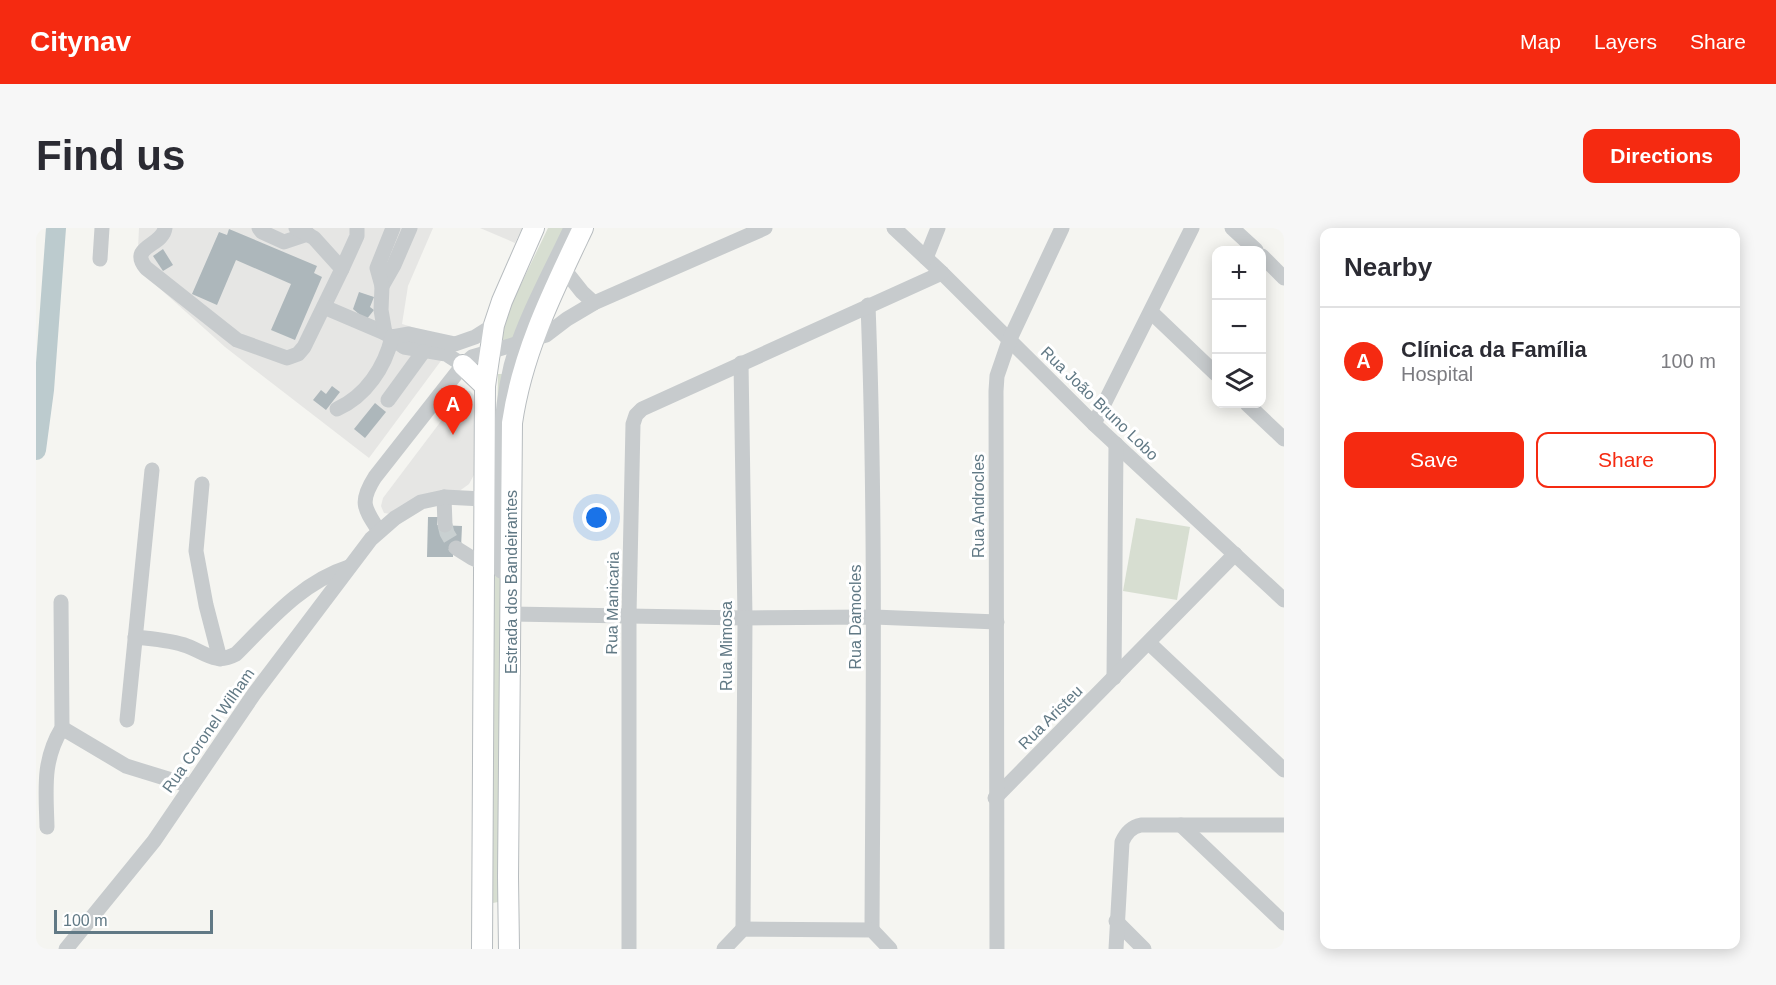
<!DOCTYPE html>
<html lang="en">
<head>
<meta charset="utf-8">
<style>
	body { margin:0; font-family:Arial,sans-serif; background:#f7f7f7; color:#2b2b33 }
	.controls { position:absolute; right:18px; top:18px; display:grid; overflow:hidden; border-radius:12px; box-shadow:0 3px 15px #0003 }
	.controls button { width:54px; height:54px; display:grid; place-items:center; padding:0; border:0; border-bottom:2px solid #e1e1e2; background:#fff; color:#2b2b33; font:30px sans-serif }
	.scale { position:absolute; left:18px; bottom:15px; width:159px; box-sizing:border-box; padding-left:6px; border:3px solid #617985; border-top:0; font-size:16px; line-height:21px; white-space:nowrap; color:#617985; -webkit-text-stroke:4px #fff; paint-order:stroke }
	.you { position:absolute; left:561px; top:290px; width:21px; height:21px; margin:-15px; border:4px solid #fff; border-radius:50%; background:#1a73e8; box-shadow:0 0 0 9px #1a73e833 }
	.badge { display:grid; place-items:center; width:39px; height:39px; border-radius:50%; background:#f52a11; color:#fff; font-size:20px; font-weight:700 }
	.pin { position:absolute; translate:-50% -50px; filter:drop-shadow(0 2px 3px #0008) }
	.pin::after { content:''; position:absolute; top:32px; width:21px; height:18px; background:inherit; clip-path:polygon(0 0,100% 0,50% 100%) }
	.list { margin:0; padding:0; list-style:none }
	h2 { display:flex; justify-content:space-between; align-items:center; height:78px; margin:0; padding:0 24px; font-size:26px }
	h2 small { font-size:20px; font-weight:400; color:#7c7c81 }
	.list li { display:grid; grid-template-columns:39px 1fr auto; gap:18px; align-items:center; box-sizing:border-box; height:108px; padding:0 24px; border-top:2px solid #e1e1e2 }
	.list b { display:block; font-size:22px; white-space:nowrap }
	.list p { margin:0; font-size:20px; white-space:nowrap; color:#7c7c81 }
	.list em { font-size:20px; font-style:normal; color:#7c7c81 }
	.actions { display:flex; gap:12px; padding:18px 24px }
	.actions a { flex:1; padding:14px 0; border:2px solid #f52a11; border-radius:12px; text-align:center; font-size:21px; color:#f52a11 }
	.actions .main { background:#f52a11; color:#fff }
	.icon { flex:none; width:33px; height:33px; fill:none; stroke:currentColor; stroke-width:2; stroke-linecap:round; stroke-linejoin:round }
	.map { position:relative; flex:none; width:1248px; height:721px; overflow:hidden; border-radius:12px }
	header { display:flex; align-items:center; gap:36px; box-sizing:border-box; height:84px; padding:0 30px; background:#f52a11; color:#fff }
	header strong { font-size:28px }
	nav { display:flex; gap:33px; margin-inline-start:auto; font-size:21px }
	.intro { display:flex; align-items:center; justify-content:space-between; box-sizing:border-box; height:144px; padding:0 36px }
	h1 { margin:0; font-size:42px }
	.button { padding:15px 27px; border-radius:12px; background:#f52a11; color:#fff; font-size:21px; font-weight:700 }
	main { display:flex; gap:36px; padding:0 36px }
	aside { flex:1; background:#fff; border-radius:12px; box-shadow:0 3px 15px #0003 }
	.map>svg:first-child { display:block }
</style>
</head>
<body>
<header>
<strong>Citynav</strong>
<nav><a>Map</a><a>Layers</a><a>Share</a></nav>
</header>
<div class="intro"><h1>Find us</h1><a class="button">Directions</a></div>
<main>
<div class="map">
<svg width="1248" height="721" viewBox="0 0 1248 721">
	<rect width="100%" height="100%" fill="#f5f5f1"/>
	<g fill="#e6e6e4">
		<polygon points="103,0 397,0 372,58 366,96 415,111 410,126 333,230 189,119 101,40"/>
		<polygon points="444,0 486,0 479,15"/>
		<polygon points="434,163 440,170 439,245 433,256 422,264 355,286 348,285 345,278 347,270 427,164"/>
	</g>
	<g fill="#d7ded1">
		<polygon points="512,0 529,0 480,114 462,118 474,79"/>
		<polygon points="462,146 468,146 467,673 457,675 456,489"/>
		<polygon points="1100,290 1154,299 1141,372 1087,363"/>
	</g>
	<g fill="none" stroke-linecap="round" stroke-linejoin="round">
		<polyline stroke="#bccbce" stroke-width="20" points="0,222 8,162 20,0"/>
	</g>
	<g fill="#adb7bb">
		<polygon points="193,1 281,38 278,45 286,49 259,112 235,102 255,56 200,32 181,77 156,66 183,4 191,7"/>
		<polygon points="127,21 137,37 127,43 117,28"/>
		<polygon points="323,64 338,69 334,79 338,82 330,92 317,81"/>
		<polygon points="296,158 304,164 290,182 277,172 285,162 290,166"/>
		<polygon points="339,175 350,184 329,210 318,201"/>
		<polygon points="392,289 402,289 401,297 426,298 425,320 417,320 417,329 391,329"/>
	</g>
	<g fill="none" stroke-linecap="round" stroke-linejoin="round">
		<polyline stroke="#c9d0d1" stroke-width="15" stroke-dasharray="15 8" stroke-linecap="butt" points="409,297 411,305 420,320"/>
		<g stroke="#b7bcbf" stroke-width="22">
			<g id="major">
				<polyline points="427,137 449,158"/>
				<polyline points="446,721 449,158 458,97 466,73 498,0"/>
				<path d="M473,721l-1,-72 4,-454c10,-70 41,-132 71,-195"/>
			</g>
		</g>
		<g stroke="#c7cbcd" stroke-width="15">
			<path d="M129,0c-2,18 -37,18 -19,40l91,72 50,18 11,-4 6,-7 38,-78 15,-33v-8"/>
			<polyline points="223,0 226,4 248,14 272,6"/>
			<polyline points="260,0 278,10 306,41"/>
			<polyline points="858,0 906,45 1058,196 1248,372"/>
			<polyline points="1196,0 1220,22"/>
			<polyline points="1226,28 1248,50"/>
			<polyline points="890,30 902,0"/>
			<polyline points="64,31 66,0"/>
			<polyline points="527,40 546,64 558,75"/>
			<polyline points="346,58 358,37 374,0"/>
			<path d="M832,77c8,208 5,417 4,625"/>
			<polyline points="288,79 349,105 368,119 410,126 427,137"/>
			<polyline points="1115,84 1180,146"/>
			<polyline points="349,105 345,82 346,58 341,40 357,0"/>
			<polyline points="356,109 373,106 419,116 439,109 458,97"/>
			<polyline points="705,135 709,390 707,701"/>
			<polyline points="352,172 387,124"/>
			<polyline points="1211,176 1248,211"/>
			<path d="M301,181c29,-13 48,-42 55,-72"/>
			<polyline points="1058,196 1156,0"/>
			<polyline points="166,256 160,323 170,377 184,431"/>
			<polyline points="408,269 409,297"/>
			<path d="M343,303c-15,-23 -20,-29 -4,-54l88,-112 9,-8 74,-22 21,-16 27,-16 171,-75"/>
			<polyline points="420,320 436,330 447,335"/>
			<path d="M465,343c0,-68 -6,-139 10,-205 12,-45 40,-95 60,-138"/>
			<polyline points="475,386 709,390 838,389 961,394"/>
			<path d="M99,409c17,2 36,3 52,9 19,7 28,19 49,8 34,-34 66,-72 113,-87"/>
			<polyline points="1113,415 1248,542"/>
			<polyline points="1078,450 1080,216"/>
			<polyline points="91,492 116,242"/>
			<polyline points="26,500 90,538 155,558"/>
			<polyline points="959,570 1199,326"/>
			<polyline points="1145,597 1248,695"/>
			<path d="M11,599c-1,-38 -5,-66 15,-99l-1,-126"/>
			<polyline points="1080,693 1108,721"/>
			<polyline points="30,721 118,613 218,466 335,311 359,290 385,274 408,269 447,271"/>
			<polyline points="593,721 593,387 597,196 600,187 606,181 906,45"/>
			<polyline points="688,721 707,701 836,702 854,721"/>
			<polyline points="961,721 960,163 961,148 973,113 1026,0"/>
			<path d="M1080,721l6,-107c4,-9 9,-15 19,-17h143"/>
		</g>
		<use href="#major" stroke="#fff" stroke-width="20"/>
	</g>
	<g text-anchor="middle" stroke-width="6" stroke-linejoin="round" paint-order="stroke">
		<g font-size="16" fill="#617985" stroke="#fff">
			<text transform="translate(1064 175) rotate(44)" y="6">Rua João Bruno Lobo</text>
			<text transform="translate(942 278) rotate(-90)" y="6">Rua Androcles</text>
			<text transform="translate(475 354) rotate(-90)" y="6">Estrada dos Bandeirantes</text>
			<text transform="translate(576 375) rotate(-89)" y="6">Rua Manicaria</text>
			<text transform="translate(819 389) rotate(-90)" y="6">Rua Damocles</text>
			<text transform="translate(690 418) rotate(-90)" y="6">Rua Mimosa</text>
			<text transform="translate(1014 489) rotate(-45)" y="6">Rua Aristeu</text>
			<text transform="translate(172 502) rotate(-55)" y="6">Rua Coronel Wilham</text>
		</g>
	</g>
</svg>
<div class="controls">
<button>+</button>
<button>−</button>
<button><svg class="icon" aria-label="layers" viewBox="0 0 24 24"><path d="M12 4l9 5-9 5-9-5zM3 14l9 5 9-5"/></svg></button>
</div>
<div class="scale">100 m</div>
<div class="you"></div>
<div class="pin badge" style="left:417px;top:207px">A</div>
</div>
<aside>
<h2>Nearby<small></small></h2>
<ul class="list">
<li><span class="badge">A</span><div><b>Clínica da Família</b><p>Hospital</p></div><em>100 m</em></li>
</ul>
<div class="actions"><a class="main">Save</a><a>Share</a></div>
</aside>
</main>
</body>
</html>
